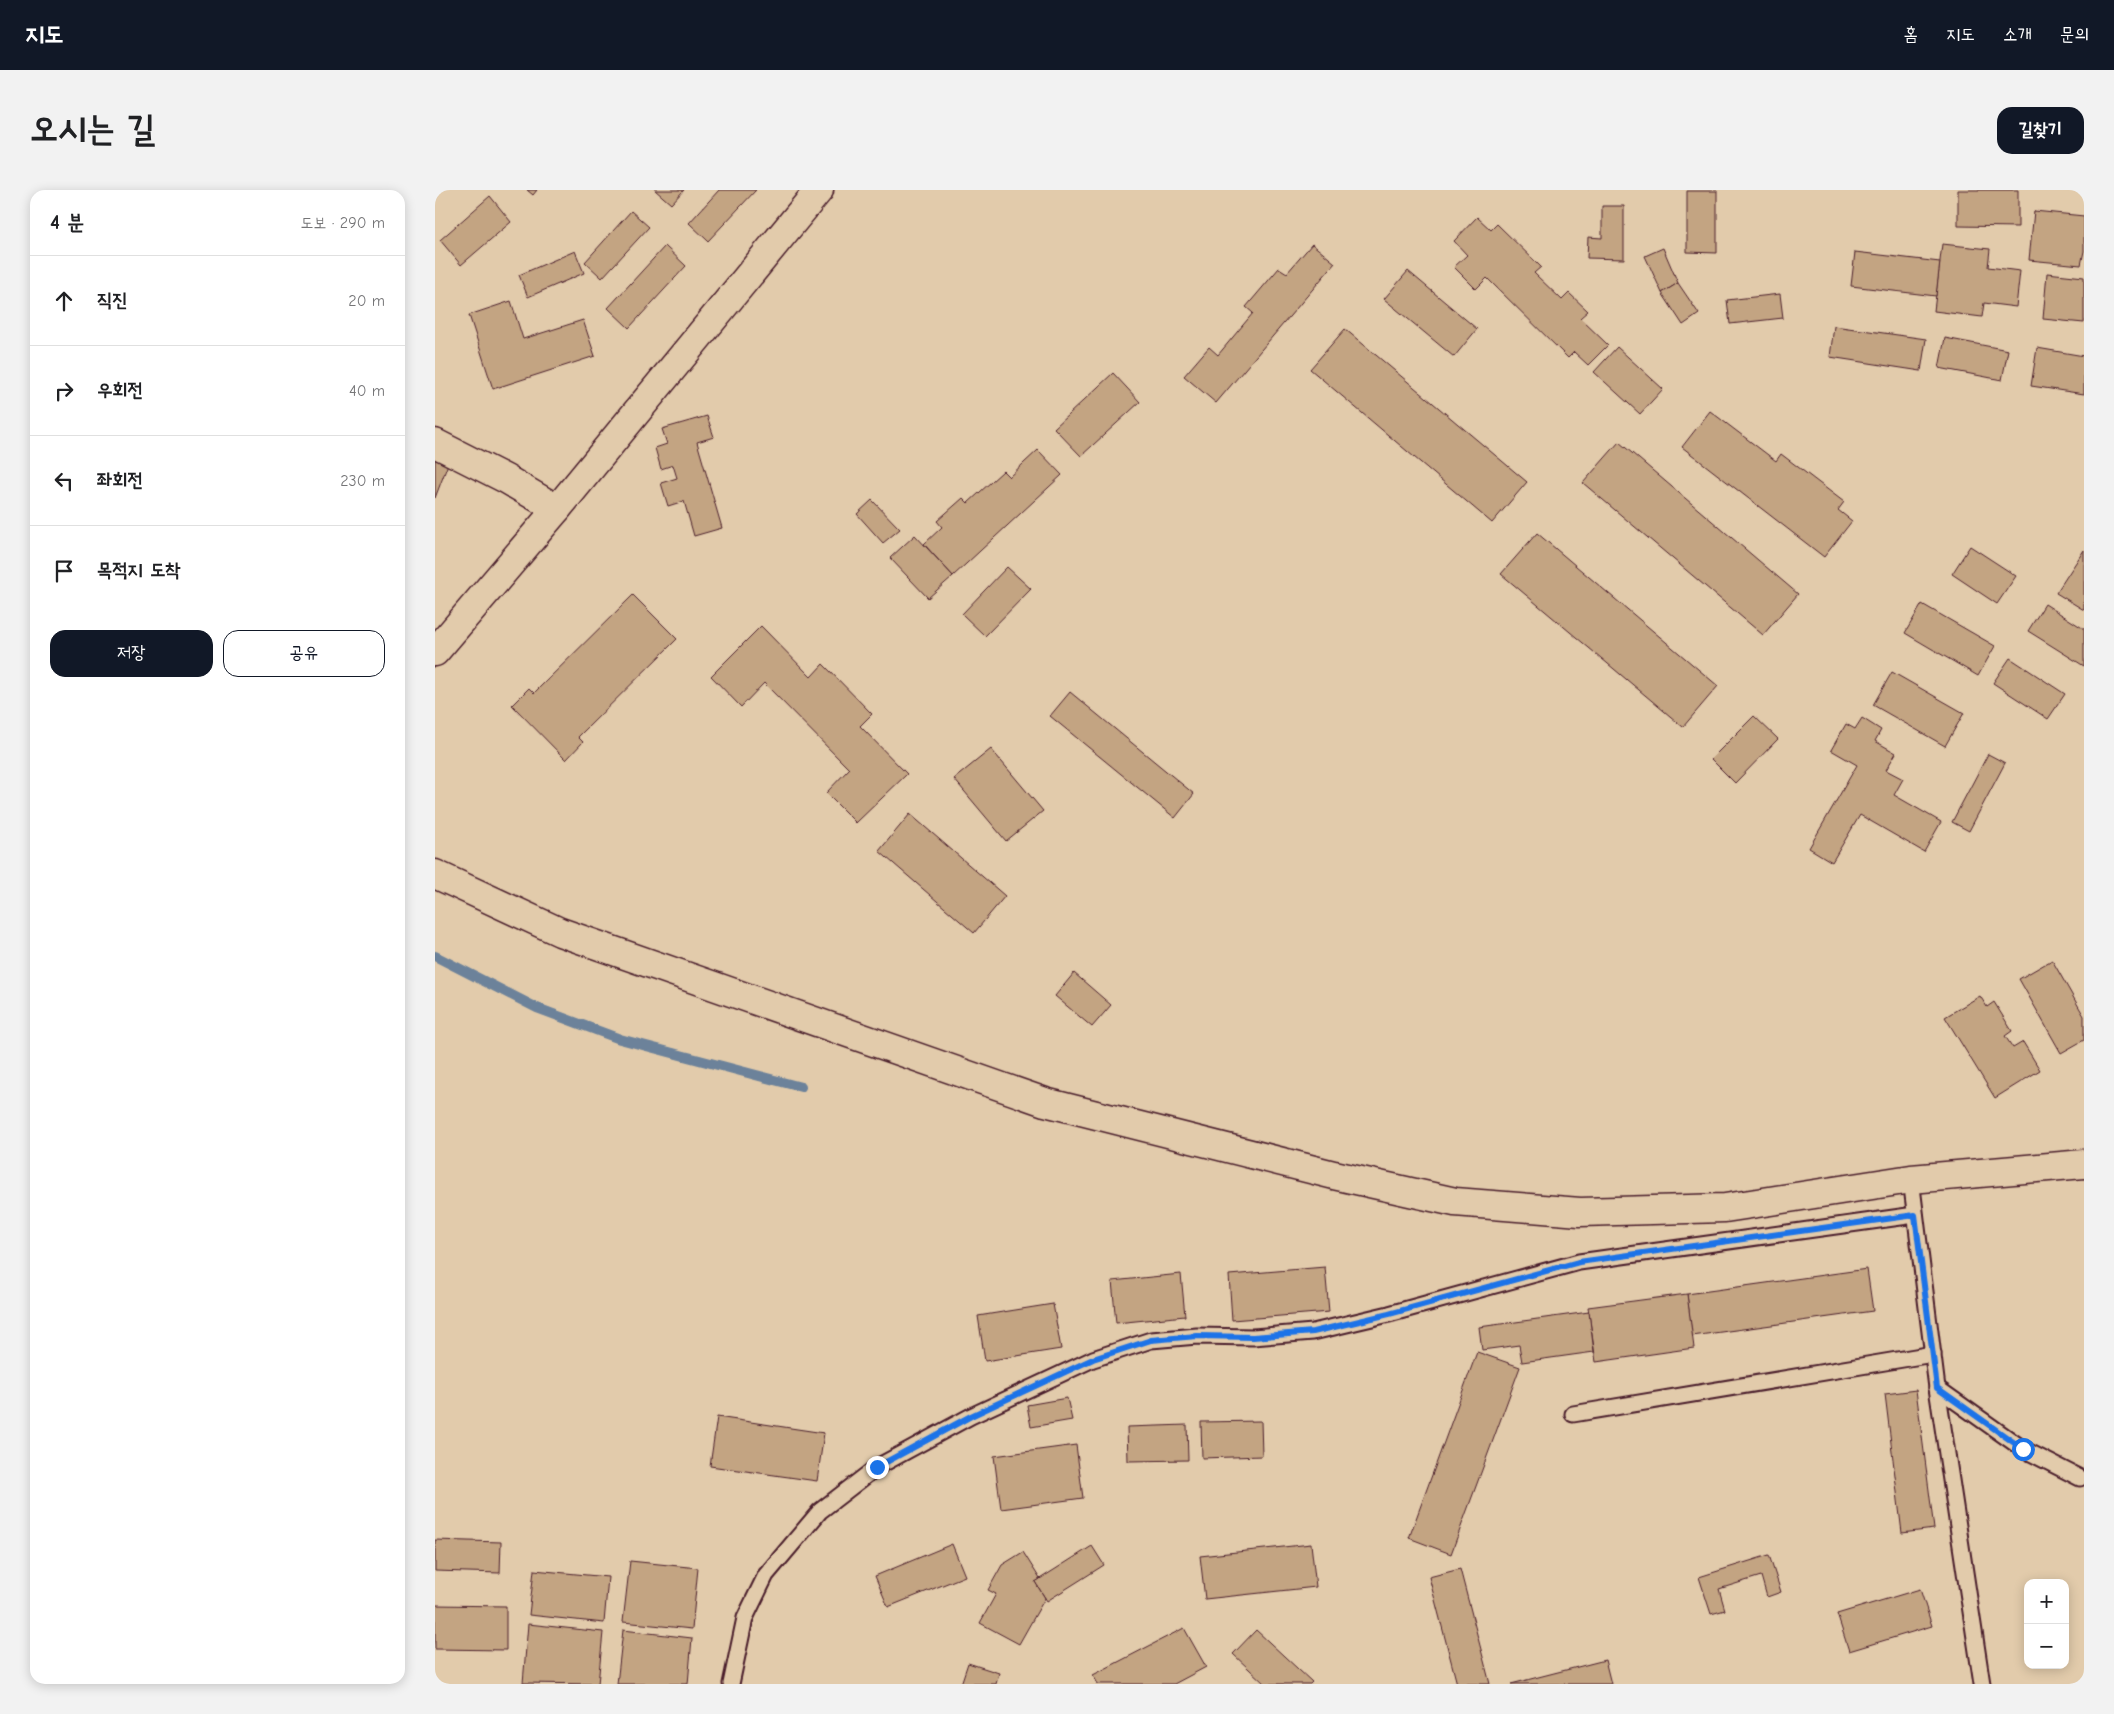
<!DOCTYPE html>
<html lang="ko">
<head>
<meta charset="utf-8">
<style>
	body { margin:0; font-family:"Comic Neue","Poor Story",sans-serif; background:#f2f2f2; color:#202124 }
	.controls { position:absolute; right:15px; bottom:15px; display:grid; overflow:hidden; border-radius:10px; box-shadow:0 2px 12px #0003 }
	.controls button { width:45px; height:45px; display:grid; place-items:center; padding:0; border:0; border-bottom:1px solid #e0e0e0; background:#fff; color:#202124; font:25px sans-serif }
	.stop { position:absolute; width:15px; height:15px; margin:-11px; border:4px solid #1a73e8; border-radius:50%; background:#fff }
	.stop.end { background:#1a73e8; border-color:#fff; box-shadow:0 1px 5px #0008 }
	.list { margin:0; padding:0; list-style:none }
	h2 { display:flex; justify-content:space-between; align-items:center; height:65px; margin:0; padding:0 20px; font-size:21px }
	h2 small { font-size:16px; font-weight:400; color:#757577 }
	.list li { display:grid; grid-template-columns:32px 1fr auto; gap:15px; align-items:center; box-sizing:border-box; height:90px; padding:0 20px; border-top:1px solid #e0e0e0 }
	.list b { display:block; font-size:19px; white-space:nowrap }
	.list em { font-size:16px; font-style:normal; color:#757577 }
	.actions { display:flex; gap:10px; padding:15px 20px }
	.actions a { flex:1; padding:11px 0; border:1px solid #111827; border-radius:15px; text-align:center; font-size:18px; color:#111827 }
	.actions .main { background:#111827; color:#fff }
	.icon { flex:none; width:28px; height:28px; fill:none; stroke:currentColor; stroke-width:2; stroke-linecap:round; stroke-linejoin:round }
	.map { position:relative; flex:none; width:1649px; height:1494px; overflow:hidden; border-radius:15px }
	header { display:flex; align-items:center; gap:30px; box-sizing:border-box; height:70px; padding:0 25px; background:#111827; color:#fff }
	header strong { font-size:24px }
	nav { display:flex; gap:28px; margin-inline-start:auto; font-size:18px }
	.intro { display:flex; align-items:center; justify-content:space-between; box-sizing:border-box; height:120px; padding:0 30px }
	h1 { margin:0; font-size:35px }
	.button { padding:12px 22px; border-radius:15px; background:#111827; color:#fff; font-size:18px; font-weight:700 }
	main { display:flex; gap:30px; padding:0 30px }
	aside { flex:1; background:#fff; border-radius:15px; box-shadow:0 2px 12px #0003 }
	.map>svg:first-child { display:block }
</style>
</head>
<body>
<header>
<strong>지도</strong>
<nav><a>홈</a><a>지도</a><a>소개</a><a>문의</a></nav>
</header>
<div class="intro"><h1>오시는 길</h1><a class="button">길찾기</a></div>
<main>
<aside>
<h2>4 분<small>도보 · 290 m</small></h2>
<ul class="list">
<li><svg class="icon" aria-label="ahead" viewBox="0 0 24 24"><path d="M12 20V5M6 11l6-6 6 6"/></svg><div><b>직진</b></div><em>20 m</em></li>
<li><svg class="icon" aria-label="right" viewBox="0 0 24 24"><path d="M7 20v-9h11M14 6l5 5-5 5"/></svg><div><b>우회전</b></div><em>40 m</em></li>
<li><svg class="icon" aria-label="left" viewBox="0 0 24 24"><path d="M17 20v-9H6M10 6l-5 5 5 5"/></svg><div><b>좌회전</b></div><em>230 m</em></li>
<li><svg class="icon" aria-label="arrive" viewBox="0 0 24 24"><path d="M6 21V4h12l-3 4 3 4H6"/></svg><div><b>목적지 도착</b></div></li>
</ul>
<div class="actions"><a class="main">저장</a><a>공유</a></div>
</aside>
<div class="map">
<svg width="1649" height="1494" viewBox="0 0 1649 1494">
	<rect width="100%" height="100%" fill="#e2cbab"/>
	<filter id="ink" filterUnits="userSpaceOnUse"><feTurbulence type="fractalNoise" baseFrequency=".02" numOctaves="2"/><feDisplacementMap in="SourceGraphic" scale="10" xChannelSelector="R" yChannelSelector="G"/><feConvolveMatrix kernelMatrix="1 2 1 2 8 2 1 2 1" color-interpolation-filters="sRGB"/></filter>
	<g filter="url(#ink)">
		<g fill="none" stroke-linecap="round" stroke-linejoin="round">
			<polyline stroke="#6c829a" stroke-width="10" points="0,766 102,818 185,849 366,897"/>
		</g>
		<g fill="#c3a482" stroke="#4a1f2b">
			<polygon points="92,0 102,0 98,5"/>
			<polygon points="220,0 249,0 236,14"/>
			<polygon points="284,0 321,0 273,51 254,33"/>
			<polygon points="1523,0 1583,0 1583,37 1523,36"/>
			<polygon points="1252,1 1282,1 1282,63 1252,62"/>
			<polygon points="55,6 76,32 26,75 5,50"/>
			<polygon points="1167,16 1189,16 1189,69 1152,68 1153,47 1167,48"/>
			<polygon points="196,21 214,37 167,88 150,72"/>
			<polygon points="1599,21 1649,26 1649,61 1646,75 1594,70"/>
			<polygon points="1042,27 1056,40 1062,34 1106,77 1099,83 1127,110 1134,103 1153,121 1145,128 1173,155 1153,175 1139,162 1133,168 1052,88 1041,99 1019,77 1032,65 1019,51"/>
			<polygon points="877,54 900,73 781,213 749,186 774,157 783,165 818,123 811,117 844,78 852,83"/>
			<polygon points="1507,54 1555,59 1553,77 1585,81 1581,117 1549,113 1547,127 1499,121"/>
			<polygon points="230,56 251,76 194,138 173,118"/>
			<polygon points="1228,58 1243,93 1227,103 1210,66"/>
			<polygon points="140,61 149,83 93,107 84,85"/>
			<polygon points="1420,62 1505,72 1501,106 1416,96"/>
			<polygon points="973,81 1042,139 1019,167 949,109"/>
			<polygon points="1612,83 1649,87 1649,133 1608,129"/>
			<polygon points="1243,93 1264,124 1248,135 1227,103"/>
			<polygon points="1345,104 1348,128 1295,134 1292,110"/>
			<polygon points="76,111 88,149 148,130 160,166 58,199 34,125"/>
			<polygon points="1399,136 1491,149 1486,181 1395,167"/>
			<polygon points="910,139 1092,292 1057,333 875,179"/>
			<polygon points="1510,148 1573,160 1567,190 1504,178"/>
			<polygon points="1182,157 1228,199 1205,224 1159,182"/>
			<polygon points="1602,158 1649,166 1649,204 1596,196"/>
			<polygon points="678,183 705,212 646,266 619,238"/>
			<polygon points="1275,221 1341,271 1346,264 1409,312 1403,320 1417,331 1389,367 1247,257"/>
			<polygon points="272,226 279,247 262,252 287,338 259,346 249,311 233,316 226,293 242,288 238,275 226,279 220,258 232,254 227,239"/>
			<polygon points="1184,252 1363,404 1328,445 1148,293"/>
			<polygon points="603,260 627,285 518,386 489,354 507,337 502,331 528,308 533,313 568,281 574,287"/>
			<polygon points="0,268 13,274 0,308"/>
			<polygon points="437,310 465,339 448,353 422,324"/>
			<polygon points="1102,343 1283,496 1248,537 1066,384"/>
			<polygon points="480,345 518,386 493,408 455,368"/>
			<polygon points="1535,356 1581,386 1562,414 1517,384"/>
			<polygon points="1649,360 1649,420 1621,403"/>
			<polygon points="572,377 596,399 550,446 527,424"/>
			<polygon points="198,405 242,449 143,547 148,552 131,570 77,515 94,498 99,503"/>
			<polygon points="1487,414 1560,456 1543,486 1470,443"/>
			<polygon points="1610,414 1649,439 1649,476 1593,441"/>
			<polygon points="326,436 376,487 388,474 437,524 425,536 472,584 421,633 391,603 414,579 329,493 306,517 276,486"/>
			<polygon points="1575,468 1630,504 1613,529 1558,493"/>
			<polygon points="1457,482 1529,523 1510,556 1438,515"/>
			<polygon points="635,502 759,604 740,628 615,526"/>
			<polygon points="1319,526 1343,549 1300,593 1276,569"/>
			<polygon points="1427,528 1446,540 1440,551 1461,563 1451,580 1468,589 1459,605 1506,632 1489,662 1425,625 1397,672 1374,658 1422,575 1396,560 1411,534 1420,539"/>
			<polygon points="556,559 608,621 571,651 519,589"/>
			<polygon points="1553,564 1570,573 1534,641 1517,632"/>
			<polygon points="475,624 570,706 539,743 444,661"/>
			<polygon points="1617,770 1649,826 1649,850 1626,863 1584,789"/>
			<polygon points="639,783 676,815 657,837 620,806"/>
			<polygon points="1545,806 1552,817 1559,812 1577,841 1570,846 1578,858 1588,852 1605,880 1560,908 1510,827"/>
			<polygon points="890,1077 894,1122 797,1130 794,1085"/>
			<polygon points="1432,1079 1438,1121 1257,1146 1252,1104"/>
			<polygon points="746,1084 750,1126 681,1133 677,1091"/>
			<polygon points="1252,1104 1259,1158 1161,1172 1153,1117"/>
			<polygon points="618,1114 626,1159 550,1171 543,1126"/>
			<polygon points="1154,1122 1159,1162 1087,1172 1084,1155 1047,1160 1044,1137"/>
			<polygon points="1042,1162 1085,1177 1016,1364 974,1348"/>
			<polygon points="1481,1200 1499,1339 1467,1343 1450,1204"/>
			<polygon points="632,1208 637,1230 596,1237 592,1215"/>
			<polygon points="282,1227 389,1243 382,1291 275,1276"/>
			<polygon points="826,1231 827,1266 767,1268 766,1232"/>
			<polygon points="752,1235 753,1270 693,1271 692,1237"/>
			<polygon points="641,1255 648,1308 566,1319 559,1266"/>
			<polygon points="0,1350 66,1352 65,1383 0,1381"/>
			<polygon points="517,1354 530,1386 453,1417 440,1386"/>
			<polygon points="876,1354 881,1397 770,1409 765,1366"/>
			<polygon points="657,1356 669,1375 612,1411 600,1392"/>
			<polygon points="588,1362 605,1389 600,1392 610,1408 584,1454 545,1433 561,1404 553,1400 567,1375"/>
			<polygon points="1334,1365 1346,1402 1332,1407 1326,1386 1284,1399 1290,1420 1276,1424 1264,1387"/>
			<polygon points="195,1371 263,1378 257,1439 188,1432"/>
			<polygon points="1025,1379 1055,1494 1022,1494 994,1387"/>
			<polygon points="99,1380 173,1387 169,1433 94,1425"/>
			<polygon points="1485,1399 1497,1436 1414,1461 1402,1424"/>
			<polygon points="0,1415 71,1416 71,1460 0,1459"/>
			<polygon points="93,1434 168,1442 163,1494 88,1493"/>
			<polygon points="749,1438 771,1477 739,1494 663,1494 658,1485"/>
			<polygon points="188,1440 257,1448 253,1494 182,1494"/>
			<polygon points="821,1440 877,1492 875,1494 830,1494 798,1464"/>
			<polygon points="1170,1470 1176,1494 1076,1494"/>
			<polygon points="533,1473 564,1483 561,1494 526,1494"/>
		</g>
		<g fill="none" stroke-linecap="round" stroke-linejoin="round">
			<g stroke="#4a1f2b" stroke-width="19">
				<g id="service">
					<polyline points="1476,989 1502,1198 1547,1494"/>
					<polyline points="1502,1198 1588,1259 1645,1288"/>
					<polyline points="1138,1224 1498,1164"/>
					<polyline points="296,1494 310,1428 331,1385 385,1321 442,1277 536,1226 658,1169 716,1150 762,1146 818,1147 878,1142 954,1124 1144,1072 1480,1025"/>
				</g>
			</g>
			<g stroke="#4a1f2b" stroke-width="31">
				<polyline id="minor" points="0,253 71,289 122,319"/>
			</g>
			<g stroke="#4a1f2b" stroke-width="31">
				<g id="tertiary">
					<polyline points="0,462 122,319 384,0"/>
					<polyline points="0,684 125,742 610,912 899,985 1020,1012 1145,1022 1290,1018 1476,989 1649,974"/>
				</g>
			</g>
			<use href="#service" stroke="#e2cbab" stroke-width="15"/>
			<use href="#minor" stroke="#e2cbab" stroke-width="28"/>
			<use href="#tertiary" stroke="#e2cbab" stroke-width="28"/>
		</g>
	</g>
	<g fill="none" stroke-linecap="round" stroke-linejoin="round" filter="url(#ink)">
		<polyline stroke="#1a73e8" stroke-width="6" points="442,1277 536,1226 658,1169 716,1150 762,1146 818,1147 878,1142 954,1124 1144,1072 1480,1025 1502,1198 1588,1259"/>
	</g>
</svg>
<div class="controls">
<button>+</button>
<button>−</button>
</div>
<div class="stop" style="left:1588px;top:1259px"></div>
<div class="stop end" style="left:442px;top:1277px"></div>
</div>
</main>
</body>
</html>
